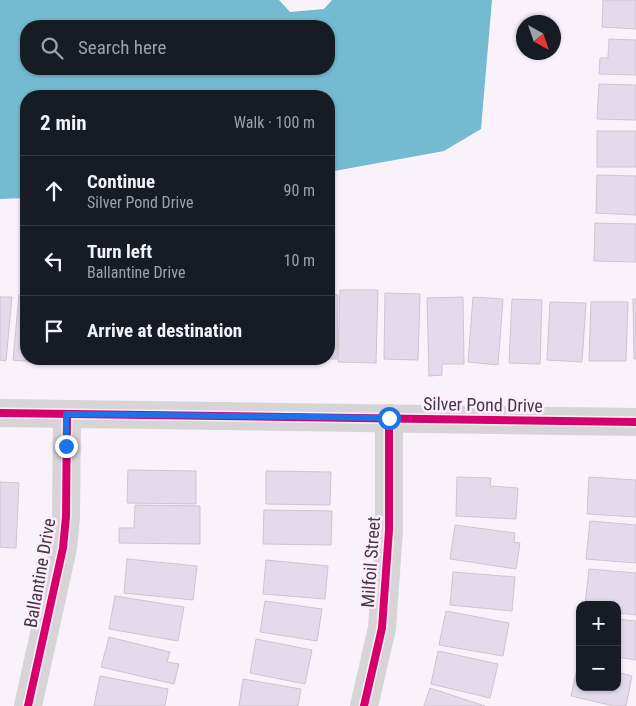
<!DOCTYPE html>
<html lang="en">
<head>
<meta charset="utf-8">
<style>
	body { margin:0; font-family:"Roboto Condensed",sans-serif; background:#242831; color:#f1f3f6 }
	.controls { position:absolute; right:15px; bottom:15px; display:grid; overflow:hidden; border-radius:10px; box-shadow:0 1px 4px #0004 }
	.controls button { width:45px; height:45px; display:grid; place-items:center; padding:0; border:0; border-bottom:1px solid #363941; background:#171b24; color:#f1f3f6; font:25px sans-serif }
	.compass { position:absolute; left:516px; top:15px; width:45px; height:45px; border-radius:50%; background:#171b24; box-shadow:0 1px 4px #0004; rotate:140deg }
	.stop { position:absolute; width:15px; height:15px; margin:-11px; border:4px solid #1a73e8; border-radius:50%; background:#fff }
	.stop.end { background:#1a73e8; border-color:#fff; box-shadow:0 1px 5px #0008 }
	.list { margin:0; padding:0; list-style:none }
	h2 { display:flex; justify-content:space-between; align-items:center; height:65px; margin:0; padding:0 20px; font-size:21px }
	h2 small { font-size:16px; font-weight:400; color:#9ea1a6 }
	.list li { display:grid; grid-template-columns:32px 1fr auto; gap:15px; align-items:center; box-sizing:border-box; height:70px; padding:0 20px; border-top:1px solid #363941 }
	.list b { display:block; font-size:19px; white-space:nowrap }
	.list p { margin:0; font-size:16px; white-space:nowrap; color:#9ea1a6 }
	.list em { font-size:16px; font-style:normal; color:#9ea1a6 }
	.icon { flex:none; width:28px; height:28px; fill:none; stroke:currentColor; stroke-width:2; stroke-linecap:round; stroke-linejoin:round }
	.map { position:relative; flex:none; width:636px; height:706px; overflow:hidden }
	.search { position:absolute; background:#171b24; box-shadow:0 1px 4px #0004; left:20px; top:20px; width:315px; height:55px; display:flex; align-items:center; gap:12px; box-sizing:border-box; padding:0 18px; border-radius:20px; color:#9ea1a6; font-size:19px }
	.panel { position:absolute; background:#171b24; box-shadow:0 1px 4px #0004; left:20px; top:90px; width:315px; height:275px; border-radius:20px }
	.map>svg:first-child { display:block }
</style>
</head>
<body>
<div class="map">
<svg width="636" height="706" viewBox="0 0 636 706">
	<rect width="100%" height="100%" fill="#faf2fa"/>
	<path fill="#74bbd1" fill-rule="evenodd" d="M0,0h279l11,12 34,-3 8,-9h160l-11,129 -37,22 -115,21v-76h-303v102l-26,1zM26,26h303v43h-303z"/>
	<g fill="#e3dbec" stroke="#cbc5cd">
		<polygon points="603,0 636,0 636,29 602,27"/>
		<polygon points="609,39 636,40 636,75 599,74 600,58 608,58"/>
		<polygon points="599,84 636,85 636,120 597,119"/>
		<rect x="597" y="131" width="39" height="36"/>
		<polygon points="597,175 636,176 636,215 596,213"/>
		<polygon points="595,223 636,224 636,262 594,261"/>
		<polygon points="340,290 378,290 376,363 338,362"/>
		<polygon points="385,293 420,294 418,360 384,359"/>
		<polygon points="19,295 26,295 26,359 45,359 45,363 13,360"/>
		<polygon points="329,295 338,295 337,359 305,359 329,359"/>
		<polygon points="0,297 12,297 6,361 0,360"/>
		<polygon points="463,297 464,364 442,364 442,375 429,376 427,298"/>
		<polygon points="473,297 503,299 498,365 468,362"/>
		<polygon points="512,299 542,300 540,364 509,363"/>
		<polygon points="633,299 636,299 636,359 634,359"/>
		<polygon points="550,302 586,303 582,362 547,360"/>
		<polygon points="591,302 628,302 626,361 589,361"/>
		<rect x="112" y="359" width="17" height="2"/>
		<polygon points="128,470 196,471 196,504 127,503"/>
		<polygon points="266,471 331,472 330,505 266,504"/>
		<polygon points="457,477 491,478 490,486 518,488 516,519 456,516"/>
		<polygon points="589,477 636,480 636,517 587,514"/>
		<polygon points="0,482 19,483 16,548 0,547"/>
		<polygon points="135,505 200,506 200,544 119,543 119,528 134,528"/>
		<polygon points="264,510 332,511 331,545 263,544"/>
		<polygon points="590,521 636,525 636,563 586,559"/>
		<polygon points="455,525 515,533 514,542 520,543 516,569 450,559"/>
		<polygon points="127,559 197,566 193,600 124,593"/>
		<polygon points="266,560 328,566 325,599 263,594"/>
		<polygon points="589,569 636,573 636,615 617,613 617,605 585,605"/>
		<polygon points="453,572 515,577 512,611 450,605"/>
		<polygon points="115,596 184,607 178,641 109,629"/>
		<polygon points="265,601 322,609 317,641 260,632"/>
		<polygon points="446,611 509,623 503,656 439,645"/>
		<polygon points="617,619 636,621 636,660 617,657"/>
		<polygon points="580,628 580,653 577,653"/>
		<polygon points="109,637 170,652 167,662 179,664 174,684 101,667"/>
		<polygon points="256,639 312,650 305,684 250,673"/>
		<polygon points="438,651 498,664 490,698 431,684"/>
		<polygon points="578,664 580,664 580,687 617,687 617,672 632,676 626,706 614,706 571,696"/>
		<polygon points="100,676 168,689 165,706 94,706"/>
		<polygon points="243,679 301,689 298,706 239,706"/>
		<polygon points="430,688 485,706 424,706"/>
	</g>
	<g fill="none" stroke-linecap="round" stroke-linejoin="round">
		<g stroke="#d7d4d7" stroke-width="28">
			<polyline points="0,413 636,422"/>
			<polyline points="28,706 63,548 66,517 67,414"/>
			<polyline points="364,706 382,628 389,530 389,418"/>
		</g>
		<g stroke="#feeefd" stroke-width="11">
			<g id="cycleway">
				<polyline points="0,413 636,422"/>
				<polyline points="28,706 63,548 66,517 67,414"/>
				<polyline points="364,706 382,628 389,530 389,418"/>
			</g>
		</g>
		<use href="#cycleway" stroke="#d6006c" stroke-width="8"/>
	</g>
	<g fill="none" stroke-linecap="round" stroke-linejoin="round">
		<polyline stroke="#1a73e8" stroke-width="6" points="66,446 66,414 389,418"/>
	</g>
	<g text-anchor="middle" stroke-width="5" stroke-linejoin="round" paint-order="stroke">
		<g font-size="18" fill="#413941" stroke="#feeefd">
			<text transform="translate(483 405) rotate(1)" y="6">Silver Pond Drive</text>
			<text transform="translate(371 562) rotate(-86)" y="6">Milfoil Street</text>
			<text transform="translate(40 573) rotate(-80)" y="6">Ballantine Drive</text>
		</g>
	</g>
</svg>
<div class="controls">
<button>+</button>
<button>−</button>
</div>
<svg class="compass" viewBox="-18 -18 36 36"><path d="M0-13l5 13h-10z" fill="#e53935"/><path d="M0 13l5-13h-10z" fill="#9ea1a6"/></svg>
<div class="stop" style="left:389px;top:418px"></div>
<div class="stop end" style="left:66px;top:446px"></div>
<div class="search"><svg class="icon" aria-label="search" viewBox="0 0 24 24"><circle cx="10" cy="10" r="6"/><path d="M15 15l6 6"/></svg>Search here</div>
<section class="panel">
<h2>2 min<small>Walk · 100 m</small></h2>
<ul class="list">
<li><svg class="icon" aria-label="ahead" viewBox="0 0 24 24"><path d="M12 20V5M6 11l6-6 6 6"/></svg><div><b>Continue</b><p>Silver Pond Drive</p></div><em>90 m</em></li>
<li><svg class="icon" aria-label="left" viewBox="0 0 24 24"><path d="M17 20v-9H6M10 6l-5 5 5 5"/></svg><div><b>Turn left</b><p>Ballantine Drive</p></div><em>10 m</em></li>
<li><svg class="icon" aria-label="arrive" viewBox="0 0 24 24"><path d="M6 21V4h12l-3 4 3 4H6"/></svg><div><b>Arrive at destination</b></div></li>
</ul>
</section>
</div>
</body>
</html>
